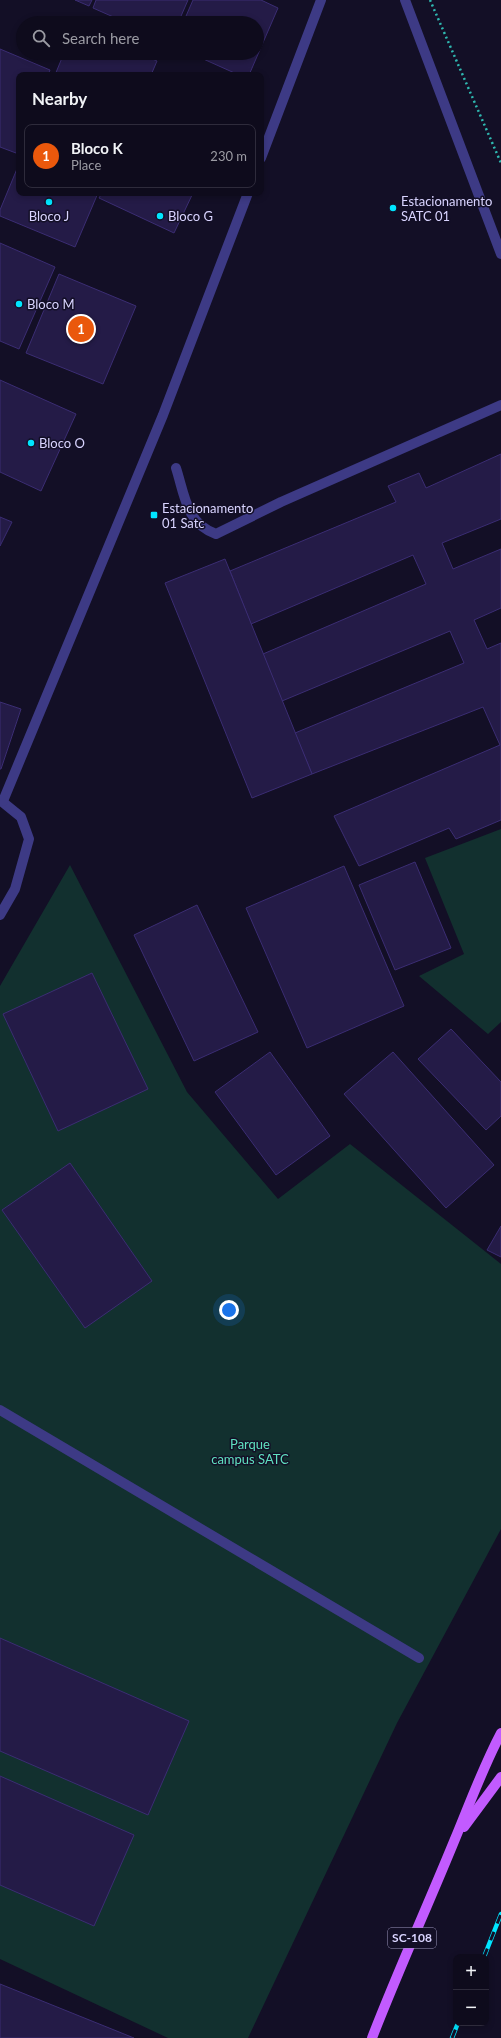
<!DOCTYPE html>
<html lang="en">
<head>
<meta charset="utf-8">
<style>
	body { margin:0; font-family:Lato,sans-serif; background:#1c1929; color:#f1f3f6 }
	.controls { position:absolute; right:12px; bottom:12px; display:grid; overflow:hidden; border-radius:8px; box-shadow:0 2px 6px #0003 }
	.controls button { width:36px; height:36px; display:grid; place-items:center; padding:0; border:0; border-bottom:1px solid #2e2b3b; background:#0e0b1c; color:#f1f3f6; font:20px sans-serif }
	.you { position:absolute; left:229px; top:1310px; width:14px; height:14px; margin:-10px; border:3px solid #fff; border-radius:50%; background:#1a73e8; box-shadow:0 0 0 6px #1a73e833 }
	.badge { display:grid; place-items:center; width:26px; height:26px; border-radius:50%; background:#ea580c; color:#fff; font-size:13px; font-weight:700 }
	.pin { position:absolute; translate:-50% -50%; border:2px solid #fff; box-shadow:0 1px 4px #0006 }
	.list { margin:0; padding:0; list-style:none }
	h2 { display:flex; justify-content:space-between; align-items:center; height:52px; margin:0; padding:0 16px; font-size:17px }
	h2 small { font-size:13px; font-weight:400; color:#9b9ba3 }
	.list li { display:grid; grid-template-columns:26px 1fr auto; gap:12px; align-items:center; box-sizing:border-box; height:64px; margin:0 8px 8px; padding:0 8px; border:1px solid #2e2b3b; border-radius:8px }
	.list b { display:block; font-size:15px; white-space:nowrap }
	.list p { margin:0; font-size:13px; white-space:nowrap; color:#9b9ba3 }
	.list em { font-size:13px; font-style:normal; color:#9b9ba3 }
	.icon { flex:none; width:22px; height:22px; fill:none; stroke:currentColor; stroke-width:2; stroke-linecap:round; stroke-linejoin:round }
	.map { position:relative; flex:none; width:501px; height:2038px; overflow:hidden }
	.search { position:absolute; background:#0e0b1c; box-shadow:0 2px 6px #0003; left:16px; top:16px; width:248px; height:44px; display:flex; align-items:center; gap:10px; box-sizing:border-box; padding:0 14px; border-radius:22px; color:#9b9ba3; font-size:15px }
	.panel { position:absolute; background:#0e0b1c; box-shadow:0 2px 6px #0003; left:16px; top:72px; width:248px; height:124px; border-radius:8px }
	.map>svg:first-child { display:block }
</style>
</head>
<body>
<div class="map">
<svg width="501" height="2038" viewBox="0 0 501 2038">
	<rect width="100%" height="100%" fill="#130f26"/>
	<g fill="#12302f">
		<polygon points="501,829 501,1022 488,1034 419,976 464,954 425,858"/>
		<polygon points="70,865 187,1092 278,1199 350,1144 501,1264 501,1529 397,1723 248,2038 168,2038 0,1959 0,986"/>
	</g>
	<g fill="#241b47" stroke="#3b2d73">
		<polygon points="75,0 92,0 89,6"/>
		<polygon points="96,0 188,0 178,23 127,23 93,8"/>
		<polygon points="193,0 261,0 278,8 249,75 239,75 190,53 257,53 257,23 183,23"/>
		<polygon points="0,49 50,70 48,75 19,75 19,145 16,153 0,147"/>
		<polygon points="64,53 138,53 157,61 151,75 55,75"/>
		<polygon points="19,164 19,193 98,193 75,247 0,216 0,210"/>
		<polygon points="102,193 193,193 174,233 99,198"/>
		<polygon points="0,243 55,267 19,349 0,341"/>
		<polygon points="59,274 136,306 103,384 26,353"/>
		<polygon points="0,380 76,414 41,491 0,472"/>
		<polygon points="501,454 501,519 442,543 453,569 501,549 501,608 474,620 487,649 501,643 501,820 456,839 449,828 359,866 334,816 500,745 483,707 312,774 295,733 464,663 450,631 282,701 263,654 426,584 413,555 251,624 230,571 396,502 388,486 419,473 426,488"/>
		<polygon points="0,517 12,522 0,546"/>
		<polygon points="225,559 312,774 252,798 165,583"/>
		<polygon points="0,702 21,709 1,769 0,769"/>
		<polygon points="415,862 451,948 395,970 359,885"/>
		<polygon points="344,866 404,1006 307,1048 246,908"/>
		<polygon points="197,905 258,1032 194,1061 134,935"/>
		<polygon points="92,973 148,1089 58,1131 3,1014"/>
		<polygon points="451,1029 501,1082 501,1116 486,1130 418,1059"/>
		<polygon points="270,1052 330,1136 276,1175 215,1092"/>
		<polygon points="393,1052 494,1165 446,1208 344,1094"/>
		<polygon points="70,1163 152,1281 85,1328 2,1210"/>
		<polygon points="501,1226 501,1257 487,1250"/>
		<polygon points="0,1638 189,1721 148,1815 0,1751"/>
		<polygon points="0,1776 134,1835 94,1926 0,1885"/>
		<polygon points="0,1984 134,2038 0,2038"/>
	</g>
	<g fill="none" stroke-linecap="round" stroke-linejoin="round">
		<polyline stroke="#2fb8b0" stroke-width="2.5" stroke-dasharray="2 3" stroke-linecap="butt" points="430,0 501,163"/>
		<g stroke="#3d3a85" stroke-width="10">
			<polyline points="405,0 501,254"/>
			<polyline points="261,158 321,0"/>
			<path d="M176,468c9,28 10,55 40,66l65,-32 220,-97"/>
			<polyline points="0,800 21,817 29,839 15,889 0,915"/>
			<polyline points="3,801 163,415 248,193"/>
			<polyline points="0,1410 419,1658"/>
		</g>
		<g stroke="#c25bff" stroke-width="10">
			<polyline points="464,1827 501,1777"/>
			<path d="M372,2038c26,-67 56,-133 83,-199 15,-36 28,-72 46,-106"/>
		</g>
		<g stroke="#00e5ff" stroke-width="4.5">
			<g id="rail">
				<polyline points="484,1957 501,1914"/>
				<polyline points="452,2038 458,2023"/>
			</g>
		</g>
		<use href="#rail" stroke="#130f26" stroke-width="3" stroke-dasharray="9" stroke-linecap="butt"/>
	</g>
	<g fill="#00e5ff" stroke="#130f26" stroke-width="1.5">
		<circle cx="49" cy="202" r="4"/>
		<circle cx="393" cy="208" r="4"/>
		<circle cx="160" cy="216" r="4"/>
		<circle cx="19" cy="304" r="4"/>
		<circle cx="31" cy="443" r="4"/>
		<rect x="150" y="511" width="8" height="8" rx="2"/>
	</g>
	<g text-anchor="middle" stroke-width="3" stroke-linejoin="round" paint-order="stroke">
		<rect fill="#130f26" stroke="#9e99be" stroke-width="1" x="388" y="1928" width="48" height="20" rx="3"/>
		<g font-size="12" font-weight="bold" fill="#d9d4ff">
			<text x="412" y="1942">SC-108</text>
		</g>
		<g font-size="13" fill="#d9d4ff" stroke="#130f26" text-anchor="start">
			<text x="401" y="206">Estacionamento<tspan x="401" dy="15">SATC 01</tspan></text>
			<text x="49" y="221" text-anchor="middle">Bloco J</text>
			<text x="168" y="221">Bloco G</text>
			<text x="27" y="309">Bloco M</text>
			<text x="39" y="448">Bloco O</text>
			<text x="162" y="513">Estacionamento<tspan x="162" dy="15">01 Satc</tspan></text>
		</g>
		<g font-size="13" fill="#5fe0c0" stroke="#130f26">
			<text x="250" y="1449">Parque<tspan x="250" dy="15">campus SATC</tspan></text>
		</g>
	</g>
</svg>
<div class="controls">
<button>+</button>
<button>−</button>
</div>
<div class="you"></div>
<div class="pin badge" style="left:81px;top:329px">1</div>
<div class="search"><svg class="icon" aria-label="search" viewBox="0 0 24 24"><circle cx="10" cy="10" r="6"/><path d="M15 15l6 6"/></svg>Search here</div>
<section class="panel">
<h2>Nearby<small></small></h2>
<ul class="list">
<li><span class="badge">1</span><div><b>Bloco K</b><p>Place</p></div><em>230 m</em></li>
</ul>
</section>
</div>
</body>
</html>
